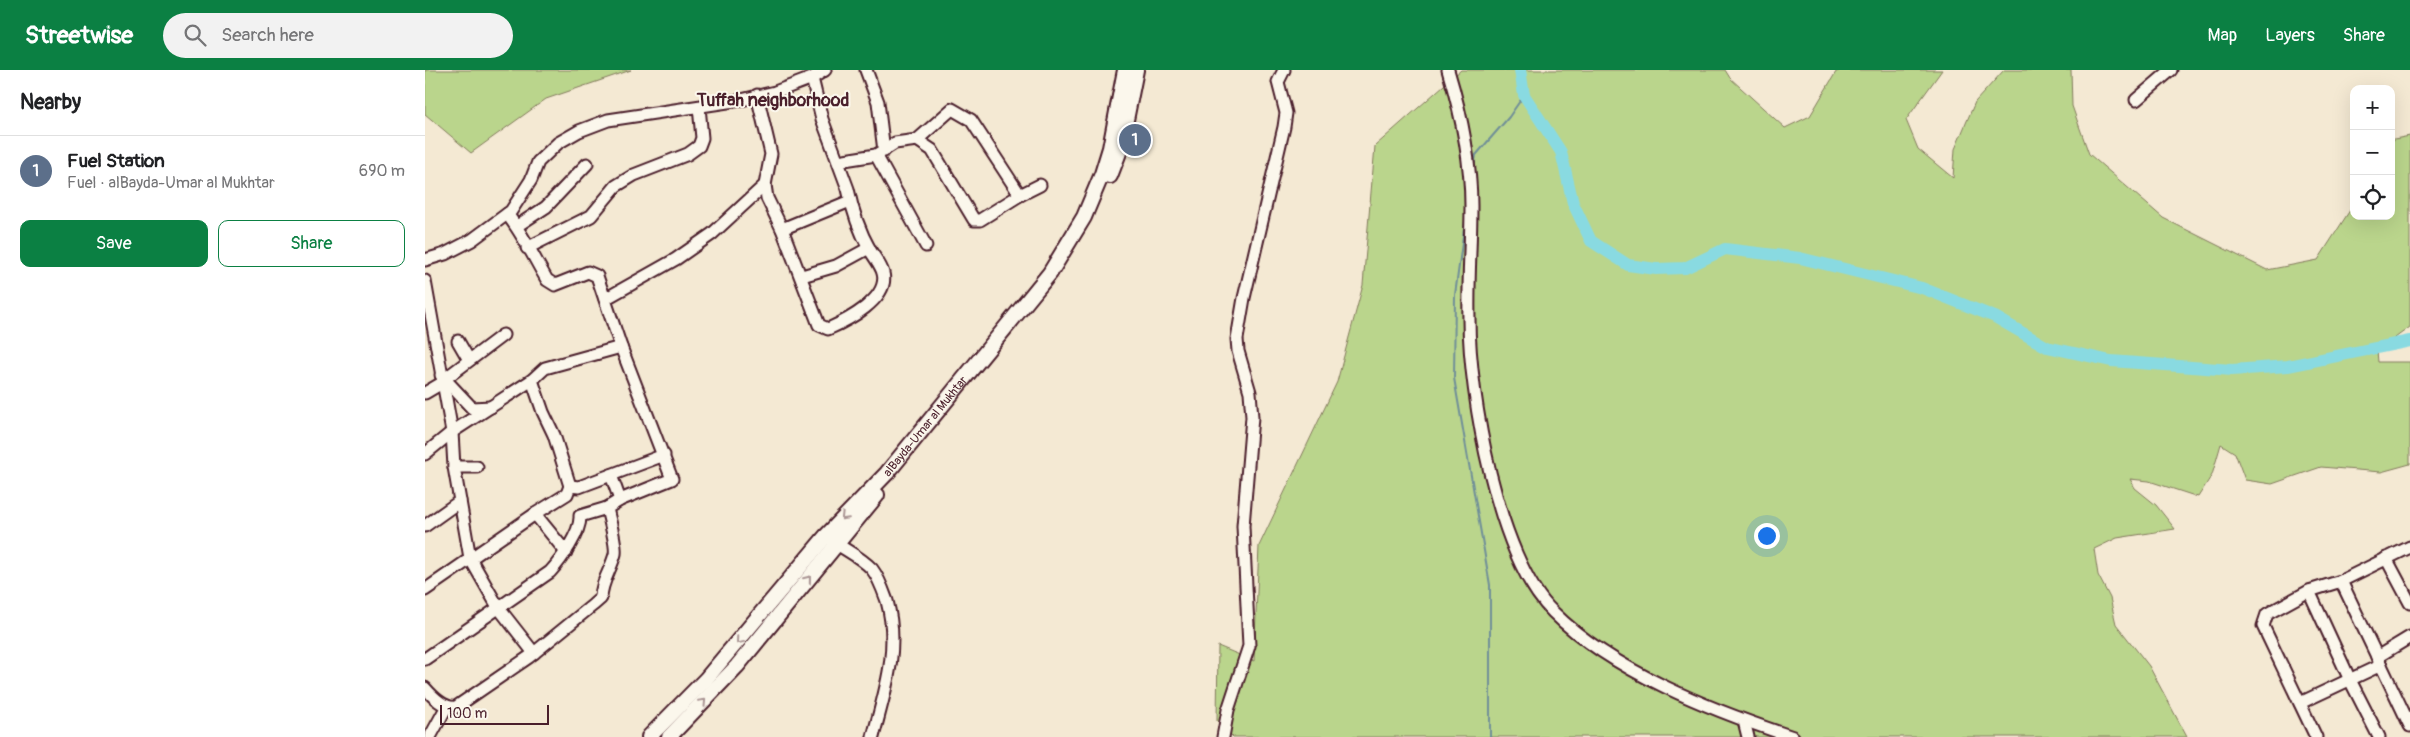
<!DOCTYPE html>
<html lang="en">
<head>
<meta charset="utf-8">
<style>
	body { margin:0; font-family:Pangolin,sans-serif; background:#f2f2f2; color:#202124 }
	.controls { position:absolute; right:15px; top:15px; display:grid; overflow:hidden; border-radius:10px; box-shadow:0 5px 20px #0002 }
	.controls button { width:45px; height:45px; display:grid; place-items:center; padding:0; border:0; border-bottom:1px solid #e0e0e0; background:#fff; color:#202124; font:25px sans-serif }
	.scale { position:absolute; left:15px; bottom:12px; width:109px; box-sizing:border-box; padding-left:5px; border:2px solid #4a1f2b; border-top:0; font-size:14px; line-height:18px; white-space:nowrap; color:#4a1f2b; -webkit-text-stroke:4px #fbf7ec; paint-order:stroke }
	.you { position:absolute; left:1341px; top:465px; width:18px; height:18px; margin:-12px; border:4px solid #fff; border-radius:50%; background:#1a73e8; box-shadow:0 0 0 8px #1a73e833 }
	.badge { display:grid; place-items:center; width:32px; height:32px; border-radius:50%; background:#0b8043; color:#fff; font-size:16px; font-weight:700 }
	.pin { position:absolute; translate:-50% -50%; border:2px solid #fff; box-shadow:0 1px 5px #0006 }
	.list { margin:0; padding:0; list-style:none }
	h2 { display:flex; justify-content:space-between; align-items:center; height:65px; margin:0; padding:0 20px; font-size:21px }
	h2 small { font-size:16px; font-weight:400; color:#757577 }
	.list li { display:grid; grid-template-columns:32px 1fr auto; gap:15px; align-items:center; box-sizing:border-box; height:70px; padding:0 20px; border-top:1px solid #e0e0e0 }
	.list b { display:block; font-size:19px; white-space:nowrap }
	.list p { margin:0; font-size:16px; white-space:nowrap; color:#757577 }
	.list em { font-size:16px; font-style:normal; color:#757577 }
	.actions { display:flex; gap:10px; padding:15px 20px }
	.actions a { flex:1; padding:11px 0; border:1px solid #0b8043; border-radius:10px; text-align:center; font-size:18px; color:#0b8043 }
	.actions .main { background:#0b8043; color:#fff }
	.icon { flex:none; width:28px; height:28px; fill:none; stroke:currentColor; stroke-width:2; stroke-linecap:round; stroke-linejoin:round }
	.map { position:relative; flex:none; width:1985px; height:667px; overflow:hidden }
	header { display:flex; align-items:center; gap:30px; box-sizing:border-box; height:70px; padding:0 25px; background:#0b8043; color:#fff }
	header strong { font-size:24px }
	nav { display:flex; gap:28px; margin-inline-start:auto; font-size:18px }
	.search { width:350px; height:45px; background:#f2f2f2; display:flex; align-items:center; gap:12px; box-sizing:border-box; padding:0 18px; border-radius:28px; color:#757577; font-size:19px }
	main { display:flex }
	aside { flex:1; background:#fff }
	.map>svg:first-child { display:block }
</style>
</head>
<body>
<header>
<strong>Streetwise</strong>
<div class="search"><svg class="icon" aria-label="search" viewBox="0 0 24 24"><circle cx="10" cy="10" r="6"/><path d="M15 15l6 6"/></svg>Search here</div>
<nav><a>Map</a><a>Layers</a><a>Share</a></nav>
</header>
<main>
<aside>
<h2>Nearby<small></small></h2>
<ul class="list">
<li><span class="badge" style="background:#5c6f8a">1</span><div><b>Fuel Station</b><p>Fuel · alBayda-Umar al Mukhtar</p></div><em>690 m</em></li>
</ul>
<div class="actions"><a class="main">Save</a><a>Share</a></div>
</aside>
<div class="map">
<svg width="1985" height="667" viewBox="0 0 1985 667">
	<rect width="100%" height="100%" fill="#f4e9d3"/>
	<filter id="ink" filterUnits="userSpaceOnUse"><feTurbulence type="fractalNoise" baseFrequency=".02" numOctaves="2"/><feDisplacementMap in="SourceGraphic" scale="10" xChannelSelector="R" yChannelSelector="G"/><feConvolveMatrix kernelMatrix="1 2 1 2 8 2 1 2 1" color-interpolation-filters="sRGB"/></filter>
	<g filter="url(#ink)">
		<g fill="#bad58c" stroke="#827a5c">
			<polygon points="0,0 206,0 121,29 46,83 0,44"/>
			<polygon points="1036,0 1300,0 1305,8 1360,58 1385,46 1411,2 1416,0 1517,0 1481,50 1493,79 1528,108 1530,79 1550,32 1579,0 1646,0 1647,36 1664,84 1738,148 1842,200 1893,190 1929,134 1929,146 1966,146 1966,73 1969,69 1985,66 1985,257 1952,281 1953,292 1985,292 1985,394 1956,402 1896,397 1847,414 1820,410 1810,383 1796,374 1787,405 1773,427 1724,411 1705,409 1710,418 1731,435 1750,459 1692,468 1669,479 1673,505 1685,528 1691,554 1724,596 1762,667 808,667 792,651 793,576 829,591 834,476 912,312 938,215 950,76"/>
		</g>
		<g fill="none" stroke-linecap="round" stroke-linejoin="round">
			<g stroke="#708f98" stroke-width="2">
				<polyline points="1049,97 1051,85 1084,47 1099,25"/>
				<polyline points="1040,151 1030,225 1029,308 1065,515 1065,667"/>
			</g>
			<polyline stroke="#89dae1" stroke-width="12" points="1095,0 1099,25 1136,82 1148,133 1166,171 1203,195 1231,199 1260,198 1300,179 1375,188 1497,218 1570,247 1622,277 1686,291 1807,300 1863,296 1985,271"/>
			<g stroke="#4a1f2b" stroke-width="15">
				<g id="minor">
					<polyline points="441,0 453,32 459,81"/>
					<path d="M1023,0c13,43 23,91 23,136 0,38 -3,75 -2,113 0,75 29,240 84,293 60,60 161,99 240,125"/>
					<path d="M332,25l14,59 -6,31 2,13 15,31 37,96 9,4c18,-8 62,-30 55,-56 -2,-8 -9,-16 -13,-23 -10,-18 -18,-41 -22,-61l-26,-70 -10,-41"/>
					<polyline points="1711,30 1746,0"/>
					<polyline points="492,70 507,80 549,150 555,150 595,125 615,115"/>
					<polyline points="451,85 501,176"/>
					<polyline points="413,91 451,85 470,73 492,70 527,39 546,50 595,125"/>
					<polyline points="92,156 121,137 162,94"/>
					<polyline points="357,159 425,131"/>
					<polyline points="102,178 166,146 191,116 209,105 263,84 274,76 277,68 274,37"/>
					<polyline points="0,190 20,184 47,170 86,141 106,110 113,92 133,73 154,61 183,50 316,30 350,22 387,8 400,0"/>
					<polyline points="377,206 411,196 444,178"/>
					<polyline points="0,211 27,362 29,397 45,488 73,537 109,583"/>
					<polyline points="180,229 251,189 287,164 340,115"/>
					<polyline points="33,271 44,290"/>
					<polyline points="16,305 47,338 66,337"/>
					<polyline points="21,308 78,265"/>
					<polyline points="107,310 118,342 129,365 145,416"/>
					<polyline points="0,323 17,313"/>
					<polyline points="0,384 27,362 107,310 120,298 196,277"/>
					<polyline points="29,397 52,397"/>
					<polyline points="186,405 195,430"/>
					<polyline points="110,444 141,482"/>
					<polyline points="0,456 35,431"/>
					<path d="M406,470c14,10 30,17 41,29 7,9 11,21 15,32 13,48 -2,90 -14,136"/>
					<polyline points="1961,488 1985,533"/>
					<polyline points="1916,511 1985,656"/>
					<polyline points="0,520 110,444 142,424 145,416 154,417 239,385"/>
					<polyline points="1884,521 1925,610 1954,667"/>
					<polyline points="1952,587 1985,567"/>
					<path d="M0,589l125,-87c11,-12 31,-40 30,-56l27,-8 13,-8 52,-21 -51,-132 -24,-71 -9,-4 -33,13 -8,-5c-13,-22 -24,-46 -40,-66"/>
					<path d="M0,618c7,8 19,21 31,19l73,-50 64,-52 8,-7c0,-16 10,-28 14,-44 2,-9 -6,-35 -8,-46"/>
					<polyline points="1875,633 1956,595"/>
					<polyline points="1319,651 1323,667"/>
					<polyline points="5,667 22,636"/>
					<polyline points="798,667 803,640 824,576 818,456 827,347 825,322 813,281 812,269 819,228 859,57 861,43 853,12 859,0"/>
					<polyline points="1891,667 1838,556 1842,544 1884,521 1916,511 1985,477"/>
				</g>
			</g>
			<g stroke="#4a1f2b" stroke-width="18">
				<g id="major">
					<polyline points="685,106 695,80 711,0"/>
					<path id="s1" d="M224,667l57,-58 120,-143 61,-63 163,-200 34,-56 18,-43 8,-26 15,-78"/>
					<polyline points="244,667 312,596 452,425"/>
				</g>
			</g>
			<use href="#minor" stroke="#fbf7ec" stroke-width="11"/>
			<use href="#major" stroke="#fbf7ec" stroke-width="14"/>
		</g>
		<defs><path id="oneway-chevron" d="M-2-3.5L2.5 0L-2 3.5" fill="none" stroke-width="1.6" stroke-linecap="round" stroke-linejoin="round" transform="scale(1.25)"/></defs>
		<g stroke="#ab9695">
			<use href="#oneway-chevron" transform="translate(419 447) rotate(134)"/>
			<use href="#oneway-chevron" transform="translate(383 509) rotate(-51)"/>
			<use href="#oneway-chevron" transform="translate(314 571) rotate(130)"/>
			<use href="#oneway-chevron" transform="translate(278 632) rotate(-47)"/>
		</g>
	</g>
	<g text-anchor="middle" stroke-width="4" stroke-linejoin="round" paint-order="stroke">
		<g font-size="12" fill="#4a1f2b" stroke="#fbf7ec">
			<text dy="4" stroke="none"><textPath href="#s1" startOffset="416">alBayda-Umar al Mukhtar</textPath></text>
		</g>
		<g font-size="18" font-weight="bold" fill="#4a1f2b" stroke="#fbf7ec">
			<text x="348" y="36">Tuffah neighborhood</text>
		</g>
	</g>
</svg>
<div class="controls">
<button>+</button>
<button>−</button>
<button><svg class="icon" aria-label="locate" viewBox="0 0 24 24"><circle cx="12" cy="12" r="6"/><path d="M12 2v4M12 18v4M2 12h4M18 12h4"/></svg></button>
</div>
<div class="scale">100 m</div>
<div class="you"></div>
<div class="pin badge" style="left:710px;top:70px;background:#5c6f8a">1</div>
</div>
</main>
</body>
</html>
